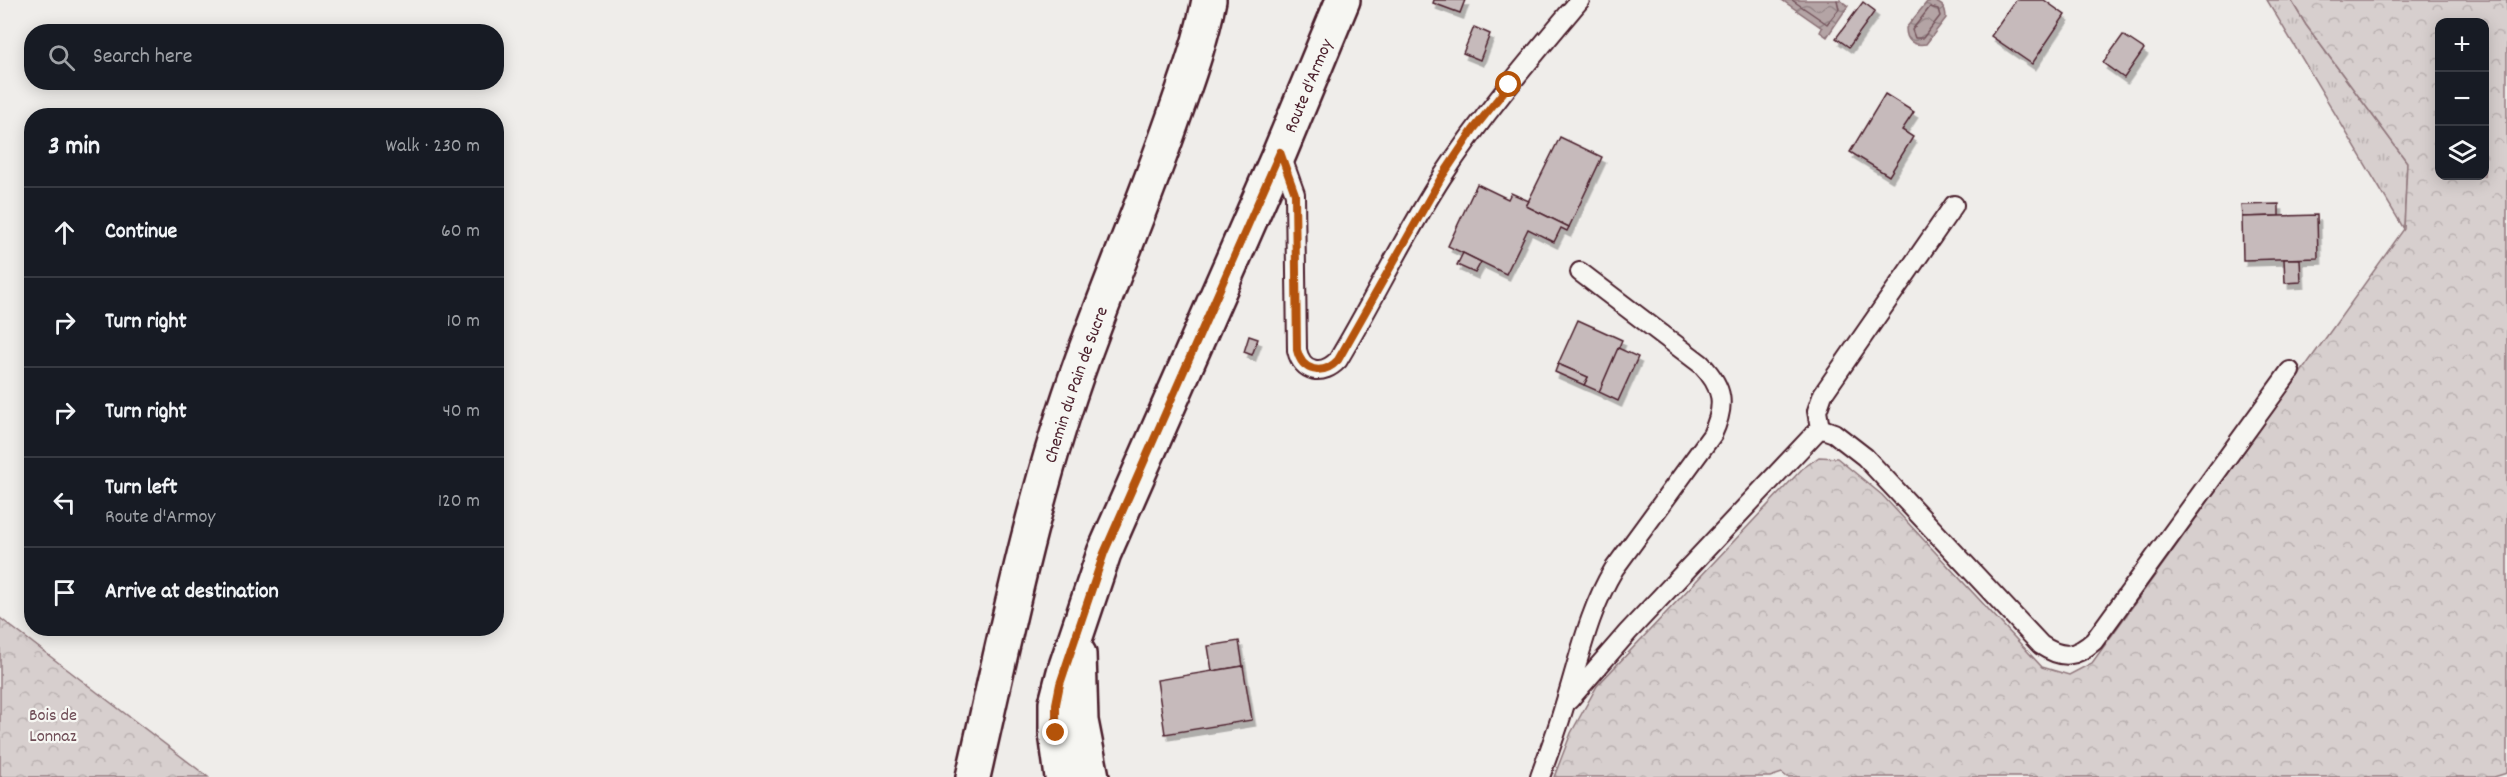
<!DOCTYPE html>
<html lang="en">
<head>
<meta charset="utf-8">
<style>
	body { margin:0; font-family:Dekko,sans-serif; background:#242831; color:#f1f3f6 }
	.controls { position:absolute; right:18px; top:18px; display:grid; overflow:hidden; border-radius:12px; box-shadow:0 3px 15px #0003 }
	.controls button { width:54px; height:54px; display:grid; place-items:center; padding:0; border:0; border-bottom:2px solid #363941; background:#171b24; color:#f1f3f6; font:30px sans-serif }
	.stop { position:absolute; width:18px; height:18px; margin:-14px; border:4px solid #b45309; border-radius:50%; background:#fff }
	.stop.end { background:#b45309; border-color:#fff; box-shadow:0 2px 6px #0008 }
	.list { margin:0; padding:0; list-style:none }
	h2 { display:flex; justify-content:space-between; align-items:center; height:78px; margin:0; padding:0 24px; font-size:26px }
	h2 small { font-size:20px; font-weight:400; color:#9ea1a6 }
	.list li { display:grid; grid-template-columns:39px 1fr auto; gap:18px; align-items:center; box-sizing:border-box; height:90px; padding:0 24px; border-top:2px solid #363941 }
	.list b { display:block; font-size:22px; white-space:nowrap }
	.list p { margin:0; font-size:20px; white-space:nowrap; color:#9ea1a6 }
	.list em { font-size:20px; font-style:normal; color:#9ea1a6 }
	.icon { flex:none; width:33px; height:33px; fill:none; stroke:currentColor; stroke-width:2; stroke-linecap:round; stroke-linejoin:round }
	.map { position:relative; flex:none; width:2507px; height:777px; overflow:hidden }
	.search { position:absolute; background:#171b24; box-shadow:0 3px 15px #0003; left:24px; top:24px; width:480px; height:66px; display:flex; align-items:center; gap:15px; box-sizing:border-box; padding:0 21px; border-radius:24px; color:#9ea1a6; font-size:22px }
	.panel { position:absolute; background:#171b24; box-shadow:0 3px 15px #0003; left:24px; top:108px; width:480px; height:528px; border-radius:24px }
	.map>svg:first-child { display:block }
</style>
</head>
<body>
<div class="map">
<svg width="2507" height="777" viewBox="0 0 2507 777">
	<defs>
		<pattern id="grass-tufts" width="24" height="20" patternUnits="userSpaceOnUse" patternTransform="scale(1.5)"><rect width="24" height="20" fill="#d7cfce"/><path d="M3 7l-1-3M5 7V3M7 7l1-3M15 17l-1-3M17 17v-4M19 17l1-3" fill="none" stroke="#bab1b1"/></pattern>
		<pattern id="forest-crowns" width="20" height="18" patternUnits="userSpaceOnUse" patternTransform="scale(1.5)"><rect width="20" height="18" fill="#d7cfce"/><path d="M2 6a3 3 0 1 1 6 0M12 15a3 3 0 1 1 6 0" fill="none" stroke="#bab1b1"/></pattern>
		<pattern id="water-waves" width="16" height="10" patternUnits="userSpaceOnUse" patternTransform="scale(1.5)"><rect width="16" height="10" fill="#b4a4a5"/><path d="M0 5q4-4 8 0t8 0" fill="none" stroke="#948587"/></pattern>
		<filter id="shadow"><feDropShadow dx="3.5" dy="6" stdDeviation="0" flood-color="#0004"/></filter>
	</defs>
	<rect width="100%" height="100%" fill="#efedea"/>
	<filter id="ink" filterUnits="userSpaceOnUse"><feTurbulence type="fractalNoise" baseFrequency=".0167" numOctaves="2"/><feDisplacementMap in="SourceGraphic" scale="12" xChannelSelector="R" yChannelSelector="G"/><feConvolveMatrix kernelMatrix="1 2 1 2 8 2 1 2 1" color-interpolation-filters="sRGB"/></filter>
	<g filter="url(#ink)">
		<polygon fill="url(#grass-tufts)" stroke="#90777c" stroke-width="1.5" points="2267,0 2291,0 2306,25 2407,162 2404,229"/>
		<g fill="url(#forest-crowns)" stroke="#90777c" stroke-width="1.5" fill-rule="evenodd">
			<path d="M2291,0h216v773l-13,4h-707l-5,-4 -12,4h-216l17,-44 26,-47 205,-217 17,-12 18,1 45,37 160,172 27,8 23,-12 312,-434 3,-67 -101,-137zM2440,22h44v154h-44z"/>
			<polygon points="0,618 208,777 0,777"/>
		</g>
		<g fill="url(#water-waves)" stroke="#8a6f74" stroke-width="1.5">
			<polygon points="1782,0 1840,0 1848,6 1827,37 1820,32 1822,28"/>
			<path d="M1934,1c9,4 12,7 12,17l-20,26c-13,2 -20,-3 -20,-16l21,-26z"/>
		</g>
		<g fill="none" stroke-linecap="round" stroke-linejoin="round">
			<g stroke="#74545c" stroke-width="1.5">
				<polyline points="1792,0 1827,24 1839,9 1837,0"/>
				<polygon points="1930,7 1938,9 1940,16 1923,38 1915,38 1912,30"/>
			</g>
		</g>
		<g fill="#c6babb" stroke="#4a1f2b" stroke-width="1.5" filter="url(#shadow)">
			<polygon points="1434,0 1465,0 1460,13 1433,3"/>
			<polygon points="2016,0 2044,0 2065,15 2032,64 1991,36"/>
			<polygon points="1863,2 1875,11 1849,47 1836,38"/>
			<polygon points="1474,27 1490,34 1480,60 1463,53"/>
			<polygon points="2123,35 2144,49 2124,78 2103,63"/>
			<polygon points="1885,94 1914,112 1902,130 1913,137 1889,176 1850,152"/>
			<polygon points="1560,137 1602,157 1569,227 1526,206"/>
			<polygon points="1477,184 1508,199 1511,193 1529,201 1526,206 1569,227 1567,231 1561,228 1554,242 1528,229 1506,274 1448,246"/>
			<polygon points="2279,204 2279,216 2242,217 2241,205"/>
			<polygon points="2317,215 2318,258 2243,260 2242,217"/>
			<polygon points="1463,253 1481,262 1475,273 1457,265"/>
			<polygon points="2284,259 2300,259 2301,282 2285,283"/>
			<polygon points="1578,320 1622,340 1600,392 1584,385 1588,377 1558,364"/>
			<polygon points="1249,336 1258,339 1252,355 1244,352"/>
			<polygon points="1618,348 1638,357 1618,401 1599,392"/>
			<polygon points="1558,364 1588,377 1584,385 1555,372"/>
			<polygon points="1239,641 1243,666 1212,671 1208,646"/>
			<polygon points="1243,666 1252,720 1165,734 1157,680"/>
		</g>
		<g fill="none" stroke-linecap="round" stroke-linejoin="round">
			<g stroke="#4a1f2b" stroke-width="22">
				<g id="lane">
					<path d="M1280,152l15,42 2,156c5,23 26,26 41,10 36,-60 66,-124 104,-183 41,-63 90,-120 138,-177"/>
					<path d="M1820,428l14,5 31,24 176,188c21,14 34,13 53,-4l196,-270"/>
					<polyline points="1820,428 1817,411 1823,394 1954,205"/>
					<polyline points="1569,700 1628,632 1820,428"/>
					<path d="M1540,777c8,-23 17,-46 24,-70 15,-47 24,-95 50,-138l98,-134c14,-30 12,-47 -11,-71l-121,-92"/>
				</g>
			</g>
			<g stroke="#4a1f2b" stroke-width="38">
				<g id="street">
					<path id="s1" d="M973,777c32,-140 60,-282 109,-417 29,-80 62,-158 90,-238 14,-40 29,-80 37,-122"/>
				</g>
			</g>
			<g stroke="#4a1f2b" stroke-width="38">
				<g id="secondary">
					<polyline points="1079,654 1081,721 1092,777"/>
					<path id="s2" d="M1062,777l-6,-44v-30l8,-31 40,-119 176,-401 63,-152"/>
				</g>
			</g>
			<use href="#lane" stroke="#f6f6f2" stroke-width="18"/>
			<use href="#street" stroke="#f6f6f2" stroke-width="33"/>
			<use href="#secondary" stroke="#f6f6f2" stroke-width="33"/>
		</g>
	</g>
	<g fill="none" stroke-linecap="round" stroke-linejoin="round" filter="url(#ink)">
		<path stroke="#b45309" stroke-width="8" d="M1056,733v-29l4,-20 44,-131 176,-401 15,42 2,156c5,22 26,26 41,10l103,-182 32,-48 36,-45"/>
	</g>
	<g text-anchor="middle" stroke-width="4.5" stroke-linejoin="round" paint-order="stroke">
		<g font-size="18" fill="#4a1f2b" stroke="#f6f6f2">
			<text dy="6" stroke="none"><textPath href="#s2" startOffset="742">Route d'Armoy</textPath></text>
			<text dy="6" stroke="none"><textPath href="#s1" startOffset="406">Chemin du Pain de Sucre</textPath></text>
		</g>
		<g font-size="18" fill="#6d4b54" stroke="#f6f6f2">
			<text x="53" y="720">Bois de<tspan x="53" dy="21">Lonnaz</tspan></text>
		</g>
	</g>
</svg>
<div class="controls">
<button>+</button>
<button>−</button>
<button><svg class="icon" aria-label="layers" viewBox="0 0 24 24"><path d="M12 4l9 5-9 5-9-5zM3 14l9 5 9-5"/></svg></button>
</div>
<div class="stop" style="left:1509px;top:85px"></div>
<div class="stop end" style="left:1056px;top:733px"></div>
<div class="search"><svg class="icon" aria-label="search" viewBox="0 0 24 24"><circle cx="10" cy="10" r="6"/><path d="M15 15l6 6"/></svg>Search here</div>
<section class="panel">
<h2>3 min<small>Walk · 230 m</small></h2>
<ul class="list">
<li><svg class="icon" aria-label="ahead" viewBox="0 0 24 24"><path d="M12 20V5M6 11l6-6 6 6"/></svg><div><b>Continue</b></div><em>60 m</em></li>
<li><svg class="icon" aria-label="right" viewBox="0 0 24 24"><path d="M7 20v-9h11M14 6l5 5-5 5"/></svg><div><b>Turn right</b></div><em>10 m</em></li>
<li><svg class="icon" aria-label="right" viewBox="0 0 24 24"><path d="M7 20v-9h11M14 6l5 5-5 5"/></svg><div><b>Turn right</b></div><em>40 m</em></li>
<li><svg class="icon" aria-label="left" viewBox="0 0 24 24"><path d="M17 20v-9H6M10 6l-5 5 5 5"/></svg><div><b>Turn left</b><p>Route d'Armoy</p></div><em>120 m</em></li>
<li><svg class="icon" aria-label="arrive" viewBox="0 0 24 24"><path d="M6 21V4h12l-3 4 3 4H6"/></svg><div><b>Arrive at destination</b></div></li>
</ul>
</section>
</div>
</body>
</html>
